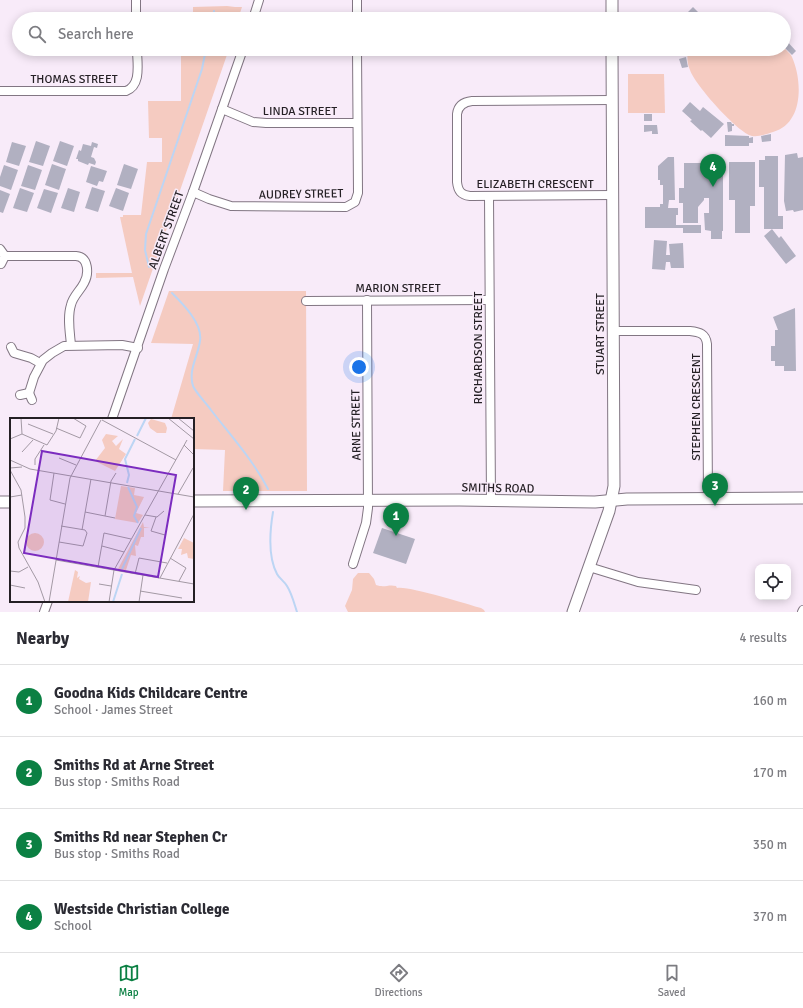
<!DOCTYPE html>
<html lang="en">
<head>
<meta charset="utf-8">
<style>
	body { margin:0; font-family:Signika,sans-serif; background:#f2f2f3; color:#2b2b33 }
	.controls { position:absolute; right:12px; bottom:12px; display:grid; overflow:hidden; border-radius:8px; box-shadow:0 2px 10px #0003 }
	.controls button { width:36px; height:36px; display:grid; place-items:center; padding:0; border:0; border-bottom:1px solid #e1e1e2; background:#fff; color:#2b2b33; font:20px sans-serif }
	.you { position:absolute; left:359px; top:367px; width:14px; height:14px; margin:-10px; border:3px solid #fff; border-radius:50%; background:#1a73e8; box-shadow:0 0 0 6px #1a73e833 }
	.badge { display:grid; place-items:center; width:26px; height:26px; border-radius:50%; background:#0b8043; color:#fff; font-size:13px; font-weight:700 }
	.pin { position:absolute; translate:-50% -33px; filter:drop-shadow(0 1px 2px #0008) }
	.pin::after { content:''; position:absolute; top:21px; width:14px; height:12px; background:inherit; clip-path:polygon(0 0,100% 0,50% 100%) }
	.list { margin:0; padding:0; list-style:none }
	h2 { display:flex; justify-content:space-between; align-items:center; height:52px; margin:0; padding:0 16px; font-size:17px }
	h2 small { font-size:13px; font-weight:400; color:#7c7c81 }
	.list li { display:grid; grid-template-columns:26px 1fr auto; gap:12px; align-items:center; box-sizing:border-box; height:72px; padding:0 16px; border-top:1px solid #e1e1e2 }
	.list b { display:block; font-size:15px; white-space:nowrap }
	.list p { margin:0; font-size:13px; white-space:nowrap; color:#7c7c81 }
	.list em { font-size:13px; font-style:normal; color:#7c7c81 }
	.icon { flex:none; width:22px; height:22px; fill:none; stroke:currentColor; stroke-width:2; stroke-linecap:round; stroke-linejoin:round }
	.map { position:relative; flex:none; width:803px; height:612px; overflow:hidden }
	.search { position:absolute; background:#fff; box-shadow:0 2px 10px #0003; left:12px; right:12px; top:12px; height:44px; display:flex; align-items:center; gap:10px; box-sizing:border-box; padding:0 14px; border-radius:22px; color:#7c7c81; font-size:15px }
	.sheet { height:340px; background:#fff }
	nav { display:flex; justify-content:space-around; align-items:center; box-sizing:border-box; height:56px; border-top:1px solid #e1e1e2; background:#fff; font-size:11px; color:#7c7c81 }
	nav a { display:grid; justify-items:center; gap:2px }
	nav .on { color:#0b8043 }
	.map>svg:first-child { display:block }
</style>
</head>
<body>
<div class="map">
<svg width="803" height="612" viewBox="0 0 803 612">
	<rect width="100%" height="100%" fill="#f8ebf9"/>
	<g fill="#f5cbc1">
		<polygon points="227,6 235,7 242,7 238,19 193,19 193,7"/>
		<path d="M784,48c3,3 6,5 8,9 11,25 11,67 -19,75 -6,2 -14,5 -21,4 -14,-3 -57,-51 -62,-66 -3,-6 -3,-14 -2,-21h96z"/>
		<polygon points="181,49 229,49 140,306 133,277 96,278 96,273 132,273 120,217 123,217 123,215 141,215 147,162 162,162 162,138 149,138 148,101 181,101"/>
		<polygon points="628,74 664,74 665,113 628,113"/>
		<polygon points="169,291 306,291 307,491 223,491 225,450 193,449 193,419 171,419 193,344 151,343"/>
		<path d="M358,573h11l5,6 2,6c9,3 12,-1 20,1l1,2c9,-3 70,16 84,20l3,2 1,2h-137l-3,-6 7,-16 1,-11z"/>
	</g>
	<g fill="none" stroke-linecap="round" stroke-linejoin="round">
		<g stroke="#bcd5f4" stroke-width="2">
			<polyline points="213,19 214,11"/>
			<polyline points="149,267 145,250 146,234 202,69 206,49"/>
			<path d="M172,293c11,11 31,31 28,48 -2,15 -12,29 -7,45 3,7 14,18 18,24 20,26 42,50 57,79"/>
			<path d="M273,512c-3,18 -5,45 4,62 2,4 7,7 10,12 5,8 7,17 10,26"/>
		</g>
	</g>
	<g fill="#b1b0c1">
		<polygon points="693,7 705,19 693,19 687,13"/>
		<polygon points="784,38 796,51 792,55 784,47"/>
		<polygon points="686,57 688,67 682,68 679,59"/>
		<polygon points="690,102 700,111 703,107 724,124 711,138 702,130 701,131 690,121 692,120 682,111"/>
		<rect x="644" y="114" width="8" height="7"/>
		<polygon points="727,122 731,122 732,124 734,124 734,126 732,126 732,131 728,132"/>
		<polygon points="644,125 657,125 658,134 652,134 652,131 644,132"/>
		<polygon points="771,134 771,141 762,142 761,136"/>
		<polygon points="725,135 749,136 749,138 753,137 753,143 749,143 749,146 725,146"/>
		<polygon points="36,141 50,146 43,166 29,162"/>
		<polygon points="60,141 74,146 67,166 53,161"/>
		<polygon points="12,142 26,146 19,166 6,162"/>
		<polygon points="92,142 98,144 97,148 94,147 91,157 94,158 96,162 95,165 89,163 88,165 78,161 78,159 76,159 79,150 81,151 83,144 91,146"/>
		<polygon points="797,153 798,158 803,157 803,210 794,212 793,210 786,211 784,201 785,155"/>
		<polygon points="765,156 778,156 778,216 783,216 783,229 764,229 764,187 759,187 759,160 765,160"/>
		<polygon points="668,157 674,157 675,200 669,200 668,208 678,208 678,215 676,215 676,225 701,225 701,233 683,233 683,228 645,228 645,207 660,207 660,204 663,204 663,185 660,185 660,180 658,180 658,166"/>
		<polygon points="729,162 755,162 755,206 750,206 750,233 735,233 735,200 729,200"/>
		<polygon points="684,163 723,163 723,231 722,231 722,239 711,239 711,231 705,230 704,213 709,213 709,198 704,198 704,200 698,207 698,223 683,223 683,203 679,203 679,188 684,188"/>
		<polygon points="52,164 66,169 59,190 45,185"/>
		<polygon points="124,164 138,169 131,189 117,185"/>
		<polygon points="4,165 18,170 11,190 0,186 0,177"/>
		<polygon points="28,165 42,170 35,190 21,186"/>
		<polygon points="91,166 107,171 103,182 99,181 97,186 86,182"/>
		<polygon points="92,187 105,191 98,212 85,208"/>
		<polygon points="20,188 34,193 27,212 13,208"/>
		<polygon points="68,188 80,192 74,212 61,208"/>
		<polygon points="116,188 129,193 123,211 109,206"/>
		<polygon points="44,189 58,193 51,213 37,208"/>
		<polygon points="0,190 10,194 3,213 0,212"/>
		<polygon points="772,229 779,238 781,236 796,256 786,264 764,236"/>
		<polygon points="654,240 667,241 666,255 670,255 669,244 683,243 684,268 671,268 670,262 666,262 665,270 652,269"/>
		<polygon points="795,308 796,371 784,371 784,366 775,366 775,361 771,361 771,346 775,346 775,330 778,330 773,317"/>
		<polygon points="382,528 415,539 406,564 373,553"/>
	</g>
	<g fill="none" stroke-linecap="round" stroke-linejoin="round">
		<g stroke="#827683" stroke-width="10">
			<g id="street">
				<polyline points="136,0 136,19"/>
				<polyline points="357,0 357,19"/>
				<polyline points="253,19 259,0"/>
				<path d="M0,91h126c16,-6 11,-28 11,-42"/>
				<path d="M612,100l-140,1c-9,1 -14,5 -15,13v68c1,9 4,13 13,14l143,-1"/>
				<polyline points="222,109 253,122 266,123 357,123"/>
				<polyline points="193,192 209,199 231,206 346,207 355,202 358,193 357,49"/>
				<polyline points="489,196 491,500"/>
				<path d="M0,249l5,7h71c13,1 13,18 8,27 -4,8 -11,13 -13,22 -4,12 -1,28 0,40"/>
				<polyline points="1,264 5,256"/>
				<polyline points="306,301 489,300"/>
				<path d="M613,331h77c10,1 16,3 17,13l1,155"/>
				<polyline points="11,347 14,353 31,358 40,363"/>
				<polyline points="29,393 34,377 43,360 52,353 64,346 122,345 138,348"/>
				<polyline points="20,395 29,393 32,400"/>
				<polyline points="112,419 164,269 193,192 243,49"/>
				<polyline points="353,564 366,523 368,508 367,300"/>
				<polyline points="589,567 638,582 696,590"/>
				<polyline points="44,612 48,601"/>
				<polyline points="802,612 803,610"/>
			</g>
		</g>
		<g stroke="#827683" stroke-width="13">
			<g id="secondary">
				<polyline points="612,0 612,19"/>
				<polyline points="193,501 459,500 595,502 627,499 803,498"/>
				<polyline points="0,502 11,502"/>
				<polyline points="573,612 609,511 614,486 612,49"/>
			</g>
		</g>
		<use href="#street" stroke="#fff" stroke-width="8"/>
		<use href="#secondary" stroke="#fff" stroke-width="11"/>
	</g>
	<g text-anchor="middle" stroke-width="3" stroke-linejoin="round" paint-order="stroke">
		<g font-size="12" fill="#241f24" stroke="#f8ebf9">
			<text x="74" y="83">THOMAS STREET</text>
			<text x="300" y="115">LINDA STREET</text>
			<text x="535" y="188">ELIZABETH CRESCENT</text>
			<text transform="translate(301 194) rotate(-1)" y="4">AUDREY STREET</text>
			<text transform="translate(166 230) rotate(-70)" y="4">ALBERT STREET</text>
			<text x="398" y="292">MARION STREET</text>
			<text transform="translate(600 334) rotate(-90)" y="4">STUART STREET</text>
			<text transform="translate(478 348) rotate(-90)" y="4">RICHARDSON STREET</text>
			<text transform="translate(696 407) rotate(-90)" y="4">STEPHEN CRESCENT</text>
			<text transform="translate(356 425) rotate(-91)" y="4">ARNE STREET</text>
			<text transform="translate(498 488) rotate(1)" y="4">SMITHS ROAD</text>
		</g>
	</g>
	<g transform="translate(10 418)">
		<rect width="184" height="184" fill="#f8ebf9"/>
		<path d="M141,1l14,4 2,5 -1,5h-9l-7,-5 -2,-5zM96,16l12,2 -6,5 4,5 7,-7 -4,10 7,5 -11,17 -20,-10 10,-13 -3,-8zM111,68l14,2 -1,7 10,2 -8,16 7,2 -5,8 -23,-4zM133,104l1,5 6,1h-6v9h-3l-3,9 -3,-1 1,11 -5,-1 -5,15 -8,-1zM16 124a9 9 0 1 1 18 0a9 9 0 1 1-18 0ZM174,120l10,5v16l-6,-1 -1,-5 -6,2 1,-6h-4zM65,152l3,2 -1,6 3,-2 -1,3 7,4 5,-1 -3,20h-20z" fill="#f5cbc1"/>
		<path fill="none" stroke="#bcd5f4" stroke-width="2" d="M127,18l9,-18M117,65l2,-8 -4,-16 10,-20M118,69l9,20 -3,9 4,7M112,151l19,-41M103,184l9,-28"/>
		<path fill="none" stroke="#a399a4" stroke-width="1" d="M11,0l1,16M158,0l26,21M168,0l16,13M92,2l74,40M18,6l25,10M46,10l24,10 6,-12 -13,-8M0,21l12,-5 25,11 9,-14 3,-13M174,27l10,10M12,34l11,-12M49,40l17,7M0,42l20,9 164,28M25,47v-6l9,-14M0,50l12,-1M0,52l11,20 4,27v11l-7,14 1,6 19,34 7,20M44,55l-4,27 15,4M168,76l15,-26M0,79l12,-2M75,94l30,6M135,97l12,2 7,-6M95,98l6,-35 5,-8M146,99l-5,14 14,4M72,112l9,-51M49,124l24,4 4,-13 -2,-3 -24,-4M92,128l22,6M160,140l16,10 -7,13M46,142l138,24M88,149l6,-34 27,6M0,153l9,1 9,-5M125,156l4,-16 28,5M150,160l34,-64M89,166l12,2M0,167l15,3M130,173l42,7M39,184l21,-124 31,-58M99,184l5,-32 73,-130M129,184l4,-27"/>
		<path fill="#7b2cbf" fill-opacity="0.15" stroke="#7b2cbf" stroke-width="2" d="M32,33l134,24 -18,102 -134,-24z"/>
		<rect width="184" height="184" fill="none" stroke="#241f24" stroke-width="2"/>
	</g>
</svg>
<div class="controls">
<button><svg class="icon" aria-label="locate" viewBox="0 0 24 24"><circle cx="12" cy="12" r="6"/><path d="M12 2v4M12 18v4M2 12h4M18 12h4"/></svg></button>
</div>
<div class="you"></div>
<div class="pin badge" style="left:396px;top:536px">1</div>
<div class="pin badge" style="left:246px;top:510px">2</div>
<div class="pin badge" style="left:715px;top:506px">3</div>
<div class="pin badge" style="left:713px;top:187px">4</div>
<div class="search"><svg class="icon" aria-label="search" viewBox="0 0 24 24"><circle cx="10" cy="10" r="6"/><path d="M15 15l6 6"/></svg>Search here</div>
</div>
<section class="sheet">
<h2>Nearby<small>4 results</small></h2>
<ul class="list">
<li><span class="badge">1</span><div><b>Goodna Kids Childcare Centre</b><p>School · James Street</p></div><em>160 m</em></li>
<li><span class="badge">2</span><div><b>Smiths Rd at Arne Street</b><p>Bus stop · Smiths Road</p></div><em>170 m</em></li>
<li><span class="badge">3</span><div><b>Smiths Rd near Stephen Cr</b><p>Bus stop · Smiths Road</p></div><em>350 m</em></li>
<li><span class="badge">4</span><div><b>Westside Christian College</b><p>School</p></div><em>370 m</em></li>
</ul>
</section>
<nav>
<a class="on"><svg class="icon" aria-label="map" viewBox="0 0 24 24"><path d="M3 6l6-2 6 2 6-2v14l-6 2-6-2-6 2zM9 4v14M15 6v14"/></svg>Map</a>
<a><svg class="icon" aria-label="directions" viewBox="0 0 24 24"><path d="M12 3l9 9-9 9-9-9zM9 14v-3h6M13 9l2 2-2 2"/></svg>Directions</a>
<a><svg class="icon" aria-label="saved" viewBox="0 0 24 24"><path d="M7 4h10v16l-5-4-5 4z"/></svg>Saved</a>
</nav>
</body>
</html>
